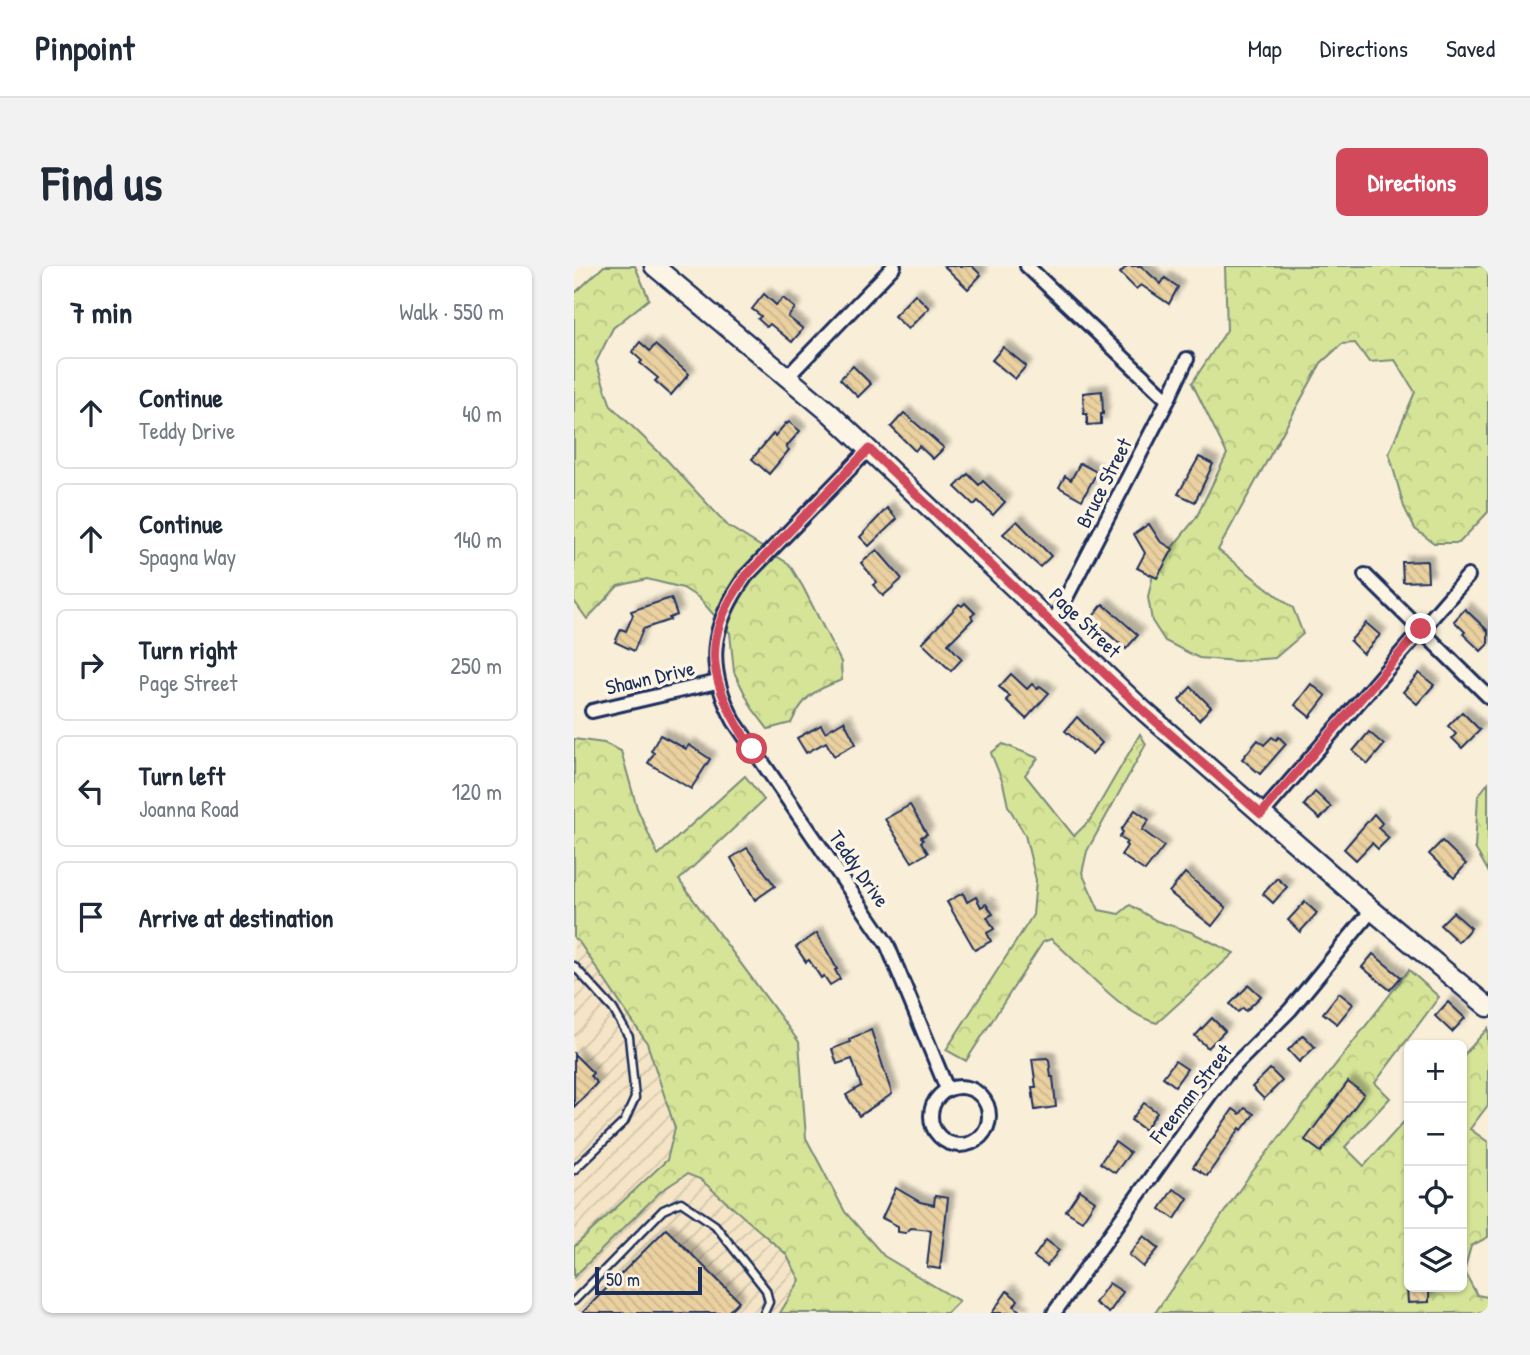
<!DOCTYPE html>
<html lang="en">
<head>
<meta charset="utf-8">
<style>
	body { margin:0; font-family:"Patrick Hand",sans-serif; background:#f2f2f3; color:#1f2937 }
	.controls { position:absolute; right:21px; bottom:21px; display:grid; overflow:hidden; border-radius:10px; box-shadow:0 2px 5px #0004 }
	.controls button { width:63px; height:63px; display:grid; place-items:center; padding:0; border:0; border-bottom:2px solid #e0e1e3; background:#fff; color:#1f2937; font:35px sans-serif }
	.scale { position:absolute; left:21px; bottom:18px; width:107px; box-sizing:border-box; padding-left:7px; border:4px solid #1b2f5e; border-top:0; font-size:19px; line-height:24px; white-space:nowrap; color:#1b2f5e; -webkit-text-stroke:5px #fcf5e5; paint-order:stroke }
	.stop { position:absolute; width:21px; height:21px; margin:-16px; border:5px solid #d1495b; border-radius:50%; background:#fff }
	.stop.end { background:#d1495b; border-color:#fff; box-shadow:0 2px 7px #0008 }
	.list { margin:0; padding:0; list-style:none }
	h2 { display:flex; justify-content:space-between; align-items:center; height:91px; margin:0; padding:0 28px; font-size:30px }
	h2 small { font-size:23px; font-weight:400; color:#747a83 }
	.list li { display:grid; grid-template-columns:46px 1fr auto; gap:21px; align-items:center; box-sizing:border-box; height:112px; margin:0 14px 14px; padding:0 14px; border:2px solid #e0e1e3; border-radius:10px }
	.list b { display:block; font-size:26px; white-space:nowrap }
	.list p { margin:0; font-size:23px; white-space:nowrap; color:#747a83 }
	.list em { font-size:23px; font-style:normal; color:#747a83 }
	.icon { flex:none; width:38px; height:38px; fill:none; stroke:currentColor; stroke-width:2; stroke-linecap:round; stroke-linejoin:round }
	.map { position:relative; flex:none; width:914px; height:1047px; overflow:hidden; border-radius:10px }
	header { display:flex; align-items:center; gap:42px; box-sizing:border-box; height:98px; padding:0 35px; background:#fff; border-bottom:2px solid #e0e1e3 }
	header strong { font-size:33px }
	nav { display:flex; gap:38px; margin-inline-start:auto; font-size:24px }
	.intro { display:flex; align-items:center; justify-content:space-between; box-sizing:border-box; height:168px; padding:0 42px }
	h1 { margin:0; font-size:49px }
	.button { padding:18px 32px; border-radius:10px; background:#d1495b; color:#fff; font-size:24px; font-weight:700 }
	main { display:flex; gap:42px; padding:0 42px }
	aside { flex:1; background:#fff; border-radius:10px; box-shadow:0 2px 5px #0004 }
	.map>svg:first-child { display:block }
</style>
</head>
<body>
<header>
<strong>Pinpoint</strong>
<nav><a>Map</a><a>Directions</a><a>Saved</a></nav>
</header>
<div class="intro"><h1>Find us</h1><a class="button">Directions</a></div>
<main>
<aside>
<h2>7 min<small>Walk · 550 m</small></h2>
<ul class="list">
<li><svg class="icon" aria-label="ahead" viewBox="0 0 24 24"><path d="M12 20V5M6 11l6-6 6 6"/></svg><div><b>Continue</b><p>Teddy Drive</p></div><em>40 m</em></li>
<li><svg class="icon" aria-label="ahead" viewBox="0 0 24 24"><path d="M12 20V5M6 11l6-6 6 6"/></svg><div><b>Continue</b><p>Spagna Way</p></div><em>140 m</em></li>
<li><svg class="icon" aria-label="right" viewBox="0 0 24 24"><path d="M7 20v-9h11M14 6l5 5-5 5"/></svg><div><b>Turn right</b><p>Page Street</p></div><em>250 m</em></li>
<li><svg class="icon" aria-label="left" viewBox="0 0 24 24"><path d="M17 20v-9H6M10 6l-5 5 5 5"/></svg><div><b>Turn left</b><p>Joanna Road</p></div><em>120 m</em></li>
<li><svg class="icon" aria-label="arrive" viewBox="0 0 24 24"><path d="M6 21V4h12l-3 4 3 4H6"/></svg><div><b>Arrive at destination</b></div></li>
</ul>
</aside>
<div class="map">
<svg width="914" height="1047" viewBox="0 0 914 1047">
	<defs>
		<pattern id="industrial-furrows" width="10" height="10" patternUnits="userSpaceOnUse" patternTransform="scale(1.75)"><rect width="10" height="10" fill="#f5e5c6"/><path d="M-1 1l2-2M0 10L10 0M9 11l2-2" fill="none" stroke="#d1c5ac"/></pattern>
		<pattern id="forest-crowns" width="20" height="18" patternUnits="userSpaceOnUse" patternTransform="scale(1.75)"><rect width="20" height="18" fill="#d6e497"/><path d="M2 6a3 3 0 1 1 6 0M12 15a3 3 0 1 1 6 0" fill="none" stroke="#b7c485"/></pattern>
		<pattern id="building-back-hatch" width="6" height="6" patternUnits="userSpaceOnUse" patternTransform="scale(1.75)"><rect width="6" height="6" fill="#ebd1a0"/><path d="M-1 5l2 2M0 0l6 6M5-1l2 2" fill="none" stroke="#c9b48c"/></pattern>
		<filter id="shadow"><feDropShadow dx="6" dy="-6" stdDeviation="2" flood-color="#0004"/></filter>
	</defs>
	<rect width="100%" height="100%" fill="#f9eed7"/>
	<filter id="ink" filterUnits="userSpaceOnUse"><feTurbulence type="fractalNoise" baseFrequency=".0143" numOctaves="2"/><feDisplacementMap in="SourceGraphic" scale="14" xChannelSelector="R" yChannelSelector="G"/><feConvolveMatrix kernelMatrix="1 2 1 2 8 2 1 2 1" color-interpolation-filters="sRGB"/></filter>
	<g filter="url(#ink)">
		<polygon fill="url(#industrial-furrows)" points="0,609 252,1047 0,1047"/>
		<g fill="url(#forest-crowns)" stroke="#788a7a" stroke-width="2">
			<path d="M30,0h31l14,33 -36,29 -17,34 15,44 55,53 62,67 61,38 14,23 38,75 1,18c-28,10 -38,16 -51,43l-23,6 -16,-21 -18,-36 -4,-39 -31,-35 -16,-10 -36,-9 -29,7 -31,33 -13,-18v-307z"/>
			<polygon points="651,0 914,0 914,246 885,277 860,277 841,263 830,241 815,187 841,126 821,94 795,96 781,77 768,78 747,97 644,284 719,342 729,368 701,392 663,395 625,392 591,375 578,355 574,331 580,304 622,252 653,188 618,117 653,64"/>
			<path d="M566,468l6,10 -59,107 -5,22 17,37 20,4 11,-9 27,16 34,11 43,21 -77,70c-36,-9 -77,-60 -106,-84l-8,3 -77,119 -20,-11 87,-135 3,-35 -11,-45 -17,-29 -5,-23 -12,-30 12,-9 35,14 -13,17 49,61 16,-16z"/>
			<polygon points="0,473 30,477 47,485 63,542 84,589 171,510 190,534 105,614 225,776 232,872 271,946 310,990 385,1035 373,1047 206,1047 226,1014 212,988 126,913 113,908 87,925 0,1011 0,981 93,894 101,862 73,777 5,676 0,672"/>
			<polygon points="914,517 914,605 901,582 904,530"/>
			<polygon points="835,704 865,731 801,817 816,832 771,881 790,900 835,850 835,1021 888,1021 888,791 914,762 914,839 896,863 914,876 914,971 897,980 890,1005 903,1029 914,1031 914,1047 581,1047 675,910"/>
		</g>
		<g fill="url(#building-back-hatch)" stroke="#1b2f5e" stroke-width="2" filter="url(#shadow)">
			<polygon points="370,0 398,0 407,9 394,23"/>
			<polygon points="553,0 567,0 587,18 591,12 604,21 595,38 567,19 562,23 546,7"/>
			<polygon points="190,28 202,39 209,32 221,42 214,51 229,63 218,76 196,58 193,61 184,53 187,50 178,43"/>
			<polygon points="341,28 355,42 334,63 320,50"/>
			<polygon points="66,76 76,85 81,79 115,108 97,129 81,115 84,112 66,97 68,95 58,86"/>
			<polygon points="429,81 452,100 441,113 418,94"/>
			<polygon points="279,100 297,118 284,131 266,113"/>
			<polygon points="528,125 529,148 527,148 527,158 513,159 513,148 510,148 509,127"/>
			<polygon points="330,147 370,182 359,193 345,180 341,185 317,161"/>
			<polygon points="215,156 226,165 212,181 215,184 195,208 178,193 199,168 201,170 212,157 213,158"/>
			<polygon points="625,191 639,198 621,236 604,228"/>
			<polygon points="506,197 523,206 508,234 485,221 491,210 497,214"/>
			<polygon points="394,208 405,219 409,215 431,236 419,249 404,235 400,239 381,221"/>
			<polygon points="313,242 323,253 295,280 286,271"/>
			<polygon points="443,255 477,290 466,301 429,268"/>
			<polygon points="575,258 586,275 599,283 583,312 563,302 571,287 560,268"/>
			<polygon points="303,284 328,313 309,330 299,319 303,316 287,297"/>
			<polygon points="853,295 854,315 829,316 828,296"/>
			<polygon points="97,332 103,349 95,352 96,354 69,363 60,385 41,376 47,363 52,365 59,349 57,345"/>
			<polygon points="391,337 401,347 397,350 399,353 374,378 388,393 377,405 348,377 385,338 388,340"/>
			<polygon points="529,338 564,369 552,383 517,353"/>
			<polygon points="891,343 914,365 914,378 907,385 889,368 891,366 880,355"/>
			<polygon points="792,357 806,369 789,388 776,375"/>
			<polygon points="845,407 860,419 843,438 829,426"/>
			<polygon points="437,408 453,423 458,418 463,423 466,420 475,427 452,453 432,434 436,430 425,421"/>
			<polygon points="737,418 752,430 736,451 721,439"/>
			<polygon points="617,421 637,441 625,454 605,434"/>
			<polygon points="888,446 906,464 888,482 878,472 882,468 874,460"/>
			<polygon points="503,451 528,477 518,488 491,465"/>
			<polygon points="270,455 282,478 260,490 252,476 232,487 223,472 247,459 251,466"/>
			<polygon points="795,466 810,479 794,498 779,485"/>
			<polygon points="86,469 112,483 115,479 136,493 117,523 74,497 80,487 77,485"/>
			<polygon points="698,471 702,474 705,471 712,478 686,508 668,493 684,474 690,479"/>
			<polygon points="741,526 757,541 746,553 730,539"/>
			<polygon points="336,539 353,568 347,571 349,574 347,576 354,587 338,596 311,553"/>
			<polygon points="561,544 575,554 568,564 590,580 571,605 547,589 553,580 551,578 553,576 545,571 549,566 547,564"/>
			<polygon points="800,548 808,557 804,562 815,572 804,583 798,577 782,594 770,583"/>
			<polygon points="868,575 892,598 880,612 855,588"/>
			<polygon points="173,582 201,620 181,634 157,592"/>
			<polygon points="611,607 652,642 638,660 595,626"/>
			<polygon points="703,612 713,621 699,637 689,628"/>
			<polygon points="389,627 393,636 402,631 407,641 412,638 419,648 413,651 420,663 413,667 417,675 401,684 373,636"/>
			<polygon points="731,636 743,647 726,666 714,654"/>
			<polygon points="879,646 897,662 884,676 866,659"/>
			<polygon points="243,667 263,703 261,704 266,713 256,719 250,710 247,712 235,694 232,696 222,681"/>
			<polygon points="799,688 827,711 816,724 788,701"/>
			<polygon points="675,719 687,730 672,745 669,742 664,746 656,738"/>
			<polygon points="765,727 779,738 763,758 749,747"/>
			<polygon points="874,736 891,752 878,766 861,750"/>
			<polygon points="638,752 651,765 634,782 621,770"/>
			<polygon points="297,764 318,828 285,850 272,829 287,820 278,793 263,798 258,783 276,776 275,773"/>
			<polygon points="729,769 741,781 725,796 714,784"/>
			<polygon points="0,788 19,807 16,810 23,817 0,841"/>
			<polygon points="473,792 475,794 477,811 479,811 482,841 461,844 458,821 462,821 458,793"/>
			<polygon points="601,795 613,803 601,820 589,811"/>
			<polygon points="696,803 708,815 690,833 678,821"/>
			<polygon points="774,816 790,828 747,886 731,874"/>
			<polygon points="570,837 583,846 571,864 557,854"/>
			<polygon points="671,842 680,848 668,864 666,862 633,910 619,901 659,843 666,848"/>
			<polygon points="541,876 556,887 541,907 526,897"/>
			<polygon points="322,922 346,936 360,939 361,930 374,932 366,1003 353,1001 357,964 337,962 331,967 324,966 324,960 308,952"/>
			<polygon points="599,923 614,932 601,953 586,943"/>
			<polygon points="506,924 521,935 508,955 492,945"/>
			<polygon points="92,963 165,1035 153,1047 8,1047"/>
			<polygon points="570,970 585,982 569,1001 555,989"/>
			<polygon points="472,974 485,984 473,1000 460,991"/>
			<polygon points="535,1017 549,1026 535,1047 521,1037"/>
			<polygon points="833,1021 855,1021 855,1036 834,1037"/>
			<polygon points="433,1025 444,1034 440,1040 448,1047 418,1047"/>
		</g>
		<g fill="none" stroke-linecap="round" stroke-linejoin="round">
			<g stroke="#1b2f5e" stroke-width="11">
				<g id="lane">
					<polyline points="0,700 39,743 55,771 61,832 50,856 0,904"/>
					<polyline points="0,1035 89,944 107,936 141,959 192,1024 195,1036 190,1047"/>
				</g>
			</g>
			<g stroke="#1b2f5e" stroke-width="18">
				<g id="street">
					<polyline points="453,0 594,134"/>
					<polyline points="214,110 320,0"/>
					<path d="M295,183l-123,127c-36,50 -41,91 -12,145l153,223 60,145"/>
					<polyline points="791,309 914,430"/>
					<polyline points="479,357 594,134 613,93"/>
					<polyline points="18,445 143,416"/>
					<polyline points="687,549 894,310"/>
					<circle cx="386" cy="850" r="29"/>
					<polyline points="480,1047 637,827 655,805 716,744 798,644"/>
				</g>
			</g>
			<g stroke="#1b2f5e" stroke-width="23">
				<polyline id="secondary" points="80,0 256,147 570,445 798,644 914,741"/>
			</g>
			<use href="#lane" stroke="#fcf5e5" stroke-width="6"/>
			<use href="#street" stroke="#fcf5e5" stroke-width="12"/>
			<use href="#secondary" stroke="#fcf5e5" stroke-width="18"/>
		</g>
	</g>
	<g fill="none" stroke-linecap="round" stroke-linejoin="round" filter="url(#ink)">
		<path stroke="#d1495b" stroke-width="9" d="M178,483c-42,-65 -55,-107 -6,-173l123,-127 275,262 117,103 160,-185"/>
	</g>
	<g text-anchor="middle" stroke-width="7" stroke-linejoin="round" paint-order="stroke">
		<g font-size="21" fill="#1b2f5e" stroke="#fcf5e5">
			<text transform="translate(530 217) rotate(-63)" y="7">Bruce Street</text>
			<text transform="translate(511 357) rotate(44)" y="7">Page Street</text>
			<text transform="translate(76 412) rotate(-13)" y="7">Shawn Drive</text>
			<text transform="translate(285 603) rotate(55)" y="7">Teddy Drive</text>
			<text transform="translate(617 828) rotate(-52)" y="7">Freeman Street</text>
		</g>
	</g>
</svg>
<div class="controls">
<button>+</button>
<button>−</button>
<button><svg class="icon" aria-label="locate" viewBox="0 0 24 24"><circle cx="12" cy="12" r="6"/><path d="M12 2v4M12 18v4M2 12h4M18 12h4"/></svg></button>
<button><svg class="icon" aria-label="layers" viewBox="0 0 24 24"><path d="M12 4l9 5-9 5-9-5zM3 14l9 5 9-5"/></svg></button>
</div>
<div class="scale">50 m</div>
<div class="stop" style="left:178px;top:483px"></div>
<div class="stop end" style="left:847px;top:363px"></div>
</div>
</main>
</body>
</html>
